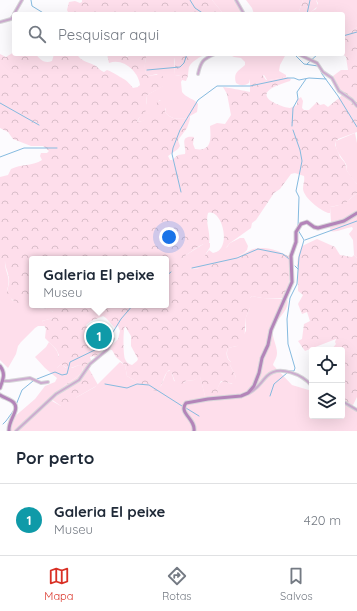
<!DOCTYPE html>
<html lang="pt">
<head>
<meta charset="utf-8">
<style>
	body { margin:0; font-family:Quicksand,sans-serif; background:#f2f2f3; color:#1f2937 }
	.controls { position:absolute; right:12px; bottom:12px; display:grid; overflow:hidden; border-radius:4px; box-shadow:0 4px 16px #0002 }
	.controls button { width:36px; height:36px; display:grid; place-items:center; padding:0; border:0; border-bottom:1px solid #e0e1e3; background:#fff; color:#1f2937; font:20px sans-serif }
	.you { position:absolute; left:169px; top:237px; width:14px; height:14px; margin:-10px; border:3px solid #fff; border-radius:50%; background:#1a73e8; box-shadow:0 0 0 6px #1a73e833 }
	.badge { display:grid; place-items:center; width:26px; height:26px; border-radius:50%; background:#d93025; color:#fff; font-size:13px; font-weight:700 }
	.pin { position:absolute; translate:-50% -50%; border:2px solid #fff; box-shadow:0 1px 4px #0006 }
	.popup { position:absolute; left:29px; top:256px; width:140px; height:52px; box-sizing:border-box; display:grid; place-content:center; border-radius:4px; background:#fff; filter:drop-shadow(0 1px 3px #0005); font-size:13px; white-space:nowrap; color:#747a83 }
	.popup b { font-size:15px; color:#1f2937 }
	.popup::after { content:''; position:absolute; left:50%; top:100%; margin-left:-8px; border:8px solid transparent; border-top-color:#fff }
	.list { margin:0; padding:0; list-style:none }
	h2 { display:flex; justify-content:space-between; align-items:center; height:52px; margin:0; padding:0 16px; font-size:17px }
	h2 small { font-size:13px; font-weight:400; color:#747a83 }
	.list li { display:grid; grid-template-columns:26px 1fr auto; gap:12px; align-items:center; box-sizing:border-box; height:72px; padding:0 16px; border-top:1px solid #e0e1e3 }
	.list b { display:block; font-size:15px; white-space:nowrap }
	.list p { margin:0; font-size:13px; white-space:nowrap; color:#747a83 }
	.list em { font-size:13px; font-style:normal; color:#747a83 }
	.icon { flex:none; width:22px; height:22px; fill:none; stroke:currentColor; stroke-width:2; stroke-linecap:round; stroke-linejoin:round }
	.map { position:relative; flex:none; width:357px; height:431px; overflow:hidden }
	.search { position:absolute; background:#fff; box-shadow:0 4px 16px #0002; left:12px; right:12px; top:12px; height:44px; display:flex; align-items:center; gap:10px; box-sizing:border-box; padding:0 14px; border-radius:4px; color:#747a83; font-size:15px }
	.sheet { height:124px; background:#fff }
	nav { display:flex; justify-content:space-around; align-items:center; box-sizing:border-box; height:56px; border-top:1px solid #e0e1e3; background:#fff; font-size:11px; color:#747a83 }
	nav a { display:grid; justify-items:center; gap:2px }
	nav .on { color:#d93025 }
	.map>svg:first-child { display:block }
</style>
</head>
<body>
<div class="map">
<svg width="357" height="431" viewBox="0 0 357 431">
	<defs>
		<pattern id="forest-crowns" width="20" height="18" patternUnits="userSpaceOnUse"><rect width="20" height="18" fill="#fedeeb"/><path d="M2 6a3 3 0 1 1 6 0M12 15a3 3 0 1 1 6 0" fill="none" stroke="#d9bec9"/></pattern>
	</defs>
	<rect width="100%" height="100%" fill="#fcfbfe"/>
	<g fill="#fedeeb">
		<polygon points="212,0 235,0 244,14 221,14 222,12"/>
		<polygon points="246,0 303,0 299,11 299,14 254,14 252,8"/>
		<polygon points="316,0 357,0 357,27 343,38 343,14 311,14 312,11 316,9 318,3"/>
		<path d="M147,54h26l1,2 1,19 6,1 1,4 -1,2 1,10c4,6 13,7 16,12l-1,8 -7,4v3c-10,-1 -18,2 -25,-7l1,-3 -6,-9c-8,8 -10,22 -23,22l10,-19v-8l16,-9 -6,-12 -9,2c-5,-5 -3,-15 -1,-22z"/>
		<path d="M228,54h58l-6,11 -1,6 7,4v2l-17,3h-2l-3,-5 -14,4 -1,4c-5,3 -8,3 -13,0 -3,-10 2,-12 9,-18v-3l-4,-4 -7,-1z"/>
		<path d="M355,133l2,10v41c-3,-3 -8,-10 -10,-13 -1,-2 0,-5 -1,-7 -4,-7 -12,-14 -10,-23z"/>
		<path d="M357,193v65l-3,-3 -1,-15 -4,-6 4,-5 -1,-2c-7,1 -16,6 -22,4l1,-10 -1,-14c13,-2 17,-5 27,-14z"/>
		<polygon points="240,238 244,238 248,246 247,250 244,253 235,258 203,268 185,268 181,264 183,257 205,243 210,243 210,247 205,255 205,258 227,247 230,243"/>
		<path d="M0,257l5,3c-1,12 7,17 2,30l5,10 21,8 16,1 4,3v6l-11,3 3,5h-7l-3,2 -14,14 -3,4 -2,8 -8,14 -8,-8z"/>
		<path d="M252,296l10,2 25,1c4,10 -11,20 -14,30 -2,7 4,16 4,24 0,5 -3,8 -4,12l19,20 20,6v25h30v-12c5,3 10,3 15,7v20h-348l2,-9 2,-4 22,-19 10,-13 10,-4 2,-4 -12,-10 -10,-11 11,-10 3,-5c11,11 10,11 8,26l4,-4 5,4h6l7,-3 4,1 -1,7 -17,12 -13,16 9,5 34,-19 25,-25 5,3 2,11 15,9 12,5 7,-4 6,-14 4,-2 3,11 10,2 2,-2 8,-1 6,-4 5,20 12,1c0,-6 0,-13 6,-16l9,3 4,-7 -6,-12 1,-3c-4,-4 -5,-8 -3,-14l9,-2 9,-15v-14l4,-9v-10z"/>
	</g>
	<g fill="url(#forest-crowns)" fill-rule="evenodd">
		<polygon points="82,0 212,0 222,12 221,14 69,14 67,10 69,2 75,1 80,3 82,2"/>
		<polygon points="303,0 316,0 318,6 312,11 311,14 299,14 299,11"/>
		<path d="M357,27v105l-19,7 -2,2 -1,4 4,9 1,3 5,6 2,8 10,13v9l-13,11 -14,3v6h-2c-8,-3 -24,-15 -25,-24 0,-5 2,-9 1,-13l-9,-3 -4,1 -11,15 -6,4 -18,27 -4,3 -1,5 -21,15 -12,14 -8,4 -5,-3v-3l4,-5 4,3c20,-3 9,-45 -5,-40 -3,10 3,20 1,30 -7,-1 -19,10 -26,14l-1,7c10,10 26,1 38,-2 5,-2 12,-3 17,-5 10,-4 15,-10 26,-9 11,0 19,5 29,10l-3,27 -4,13h-23l-10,-2 -2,2v10l-4,9 -2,24 -3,4 -13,3c-3,7 -1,11 4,15l-2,2 6,12 -2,7 -13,-3 -3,6 -1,10 -12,-1 -5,-19 -6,3 -8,1 -7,5c-7,-5 -5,-14 -10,-16 -7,6 -5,16 -13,21l-9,-3 -20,-12 -2,-11 -9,-8 -4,-7h-2l-1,-2 9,-9 2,-8 -2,-5 -3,2 -9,-10 -3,-2 -12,5 -5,4c4,9 11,14 17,22l-2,7 -4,4 -4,-2 -3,1 2,7 -4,3 10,18 -21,12 -11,9h-5l-10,-7 14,-14 17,-12 1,-7 -4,-1 -11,4 -7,-5 -4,4h-2v-5l4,-8 -3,-6 -11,-11 1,-9 -4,-8 11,-3v-6c-6,-5 -12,-3 -19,-4 -9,-1 -23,-6 -27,-15 0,-5 3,-9 2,-13 0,-7 -4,-12 -4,-19l-5,-4v-80l8,-2 3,-6c10,-5 22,-3 31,-9l-2,-4 1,-3h6l2,-2 -6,-5h-12l-18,-7 -5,-7 -8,-4v-74l6,3 8,-5v2h22c4,6 9,10 16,7l2,-7h23c4,8 12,8 19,12 3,3 5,5 8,6l3,-2c4,1 6,3 10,5 8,5 9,4 16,13l5,-1 2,-2c-1,-13 -17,-28 -31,-22l-2,-9h17l3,3 4,-3h16c-2,7 -4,17 1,22 8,-1 11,-3 17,2l-1,8 -17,9c-1,6 1,14 -3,19 -4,3 -5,3 -7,8 15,0 13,-21 26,-22l3,5 -1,7c7,9 15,6 25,7l-3,9 -9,12 2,6 -2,3 -10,7 2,4h2l6,-5 7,-1c2,-7 -7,-19 9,-17l-1,7 2,5c17,3 16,-10 15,-23l7,-3 8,1 6,-9 -4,-21 -4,-7c2,0 23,4 27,5v-15l6,-5 6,2 4,6h3l17,-3 5,2 -1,2c-6,2 -13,4 -18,7 -17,10 10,19 18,20l7,-3v-5l4,-3 2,4 -1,7 2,2h5l8,-8 3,3 4,-1 4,3 11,-9 3,-3 -9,-19 8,-6h7l-2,-13 -3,-3v-16zM32,259h134v46h-134zM125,326l6,10v10l7,13 -1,2 -5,4c-4,-1 -6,-3 -7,-6 -2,-5 -2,-29 0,-33z"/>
		<path d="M173,54h33c-6,3 -14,7 -17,13 -1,4 0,8 -3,14l-4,-1 -1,-4 -6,-1v-14z"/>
		<path d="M317,239l18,8 5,8 12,2 2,-2 3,3v139l-5,10 -3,1 -7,-4v-18l2,-3 -2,-6v-27h-11l5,-6 -1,-2 1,-3 -31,12 -7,-10 4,-2 2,-15 6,-3 -3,-9 -5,2 -4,-10 5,-9 -5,-4v-23c-2,-6 1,-16 4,-22z"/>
	</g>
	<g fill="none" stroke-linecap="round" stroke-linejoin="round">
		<g stroke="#85badf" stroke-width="1">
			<polyline points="31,0 32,6 45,14"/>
			<polyline points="190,0 195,8 204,14"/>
			<polyline points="307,14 310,0"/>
			<polyline points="343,36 357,32"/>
			<polyline points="294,54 304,64 318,66"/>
			<polyline points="307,64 318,54"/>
			<polyline points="320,69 322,74 338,96 357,127"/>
			<polyline points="147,70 180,67 184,63 187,54"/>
			<polyline points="0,103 39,125"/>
			<polyline points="292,126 293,108 298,99 297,92 306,79"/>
			<polyline points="293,130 300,150 302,161 296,191 299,197 298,227"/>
			<polyline points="0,157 24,148 57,148"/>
			<polyline points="181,192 172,154 173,148 180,130 198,100 217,86 250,86 288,78 294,78 299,80 309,78 326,79"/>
			<polyline points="305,240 357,221"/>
			<polyline points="295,266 298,269"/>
			<polyline points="192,268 237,258 258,249 283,254 289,259"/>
			<polyline points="166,276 171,272"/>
			<polyline points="289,371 294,371 295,368 288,344 287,319 290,298 297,284 299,257 304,240 298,230"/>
			<polyline points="37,379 55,372 62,375 67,374 70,362 101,347 105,341 110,337 121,319 133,305"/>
			<polyline points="105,384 127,388 137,384 149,385 182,406"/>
			<polyline points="270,396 274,384 287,373"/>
			<polyline points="16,405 22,390 33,381"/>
			<polyline points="186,408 199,416"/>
			<polyline points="3,424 6,421 14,410"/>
		</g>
		<g stroke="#d7d6d9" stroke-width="4">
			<g id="street">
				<polyline points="236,0 244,14"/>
				<polyline points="14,14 22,0"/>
				<polyline points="0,22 11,19 14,15"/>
				<polyline points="298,54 317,63 323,72 332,78 339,91 352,100 357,106"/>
				<path d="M198,74c3,-13 5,-15 17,-20"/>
				<polyline points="3,381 9,381 30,378 41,383 48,382"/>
				<path d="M249,393c10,-5 11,-10 18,-17 12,-12 36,-1 45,10"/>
				<polyline points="342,401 357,410"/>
				<polyline points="16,431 56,394 79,380 90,364 108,349 113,339"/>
			</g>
		</g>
		<g stroke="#d7d6d9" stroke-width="5">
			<g id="secondary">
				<path d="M0,366c6,8 3,13 0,22"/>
				<path d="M0,395c4,3 11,4 14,8 6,7 -6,17 -5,28"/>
				<path d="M194,431c2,-12 -16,-18 -8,-28l22,-4 33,-3 7,-3 6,-7 5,-13 3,-15 6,-13 3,-15 21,-48 -1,-26 5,-14v-10l5,-8 6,-2 7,5 4,1 26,-7 13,-8"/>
			</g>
		</g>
		<use href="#street" stroke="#ccabcf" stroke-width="2"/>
		<use href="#secondary" stroke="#b384b9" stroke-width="3"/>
	</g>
</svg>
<div class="controls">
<button><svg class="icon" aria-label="locate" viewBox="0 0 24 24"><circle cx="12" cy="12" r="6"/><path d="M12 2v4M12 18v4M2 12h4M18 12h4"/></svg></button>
<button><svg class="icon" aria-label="layers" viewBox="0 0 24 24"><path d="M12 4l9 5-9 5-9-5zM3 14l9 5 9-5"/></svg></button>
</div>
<div class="you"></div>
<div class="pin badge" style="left:99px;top:336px;background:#0f9aa8">1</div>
<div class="popup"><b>Galeria El peixe</b>Museu</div>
<div class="search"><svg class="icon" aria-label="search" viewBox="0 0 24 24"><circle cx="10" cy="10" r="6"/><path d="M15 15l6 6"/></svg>Pesquisar aqui</div>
</div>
<section class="sheet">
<h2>Por perto<small></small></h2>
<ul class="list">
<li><span class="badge" style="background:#0f9aa8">1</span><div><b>Galeria El peixe</b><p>Museu</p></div><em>420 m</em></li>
</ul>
</section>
<nav>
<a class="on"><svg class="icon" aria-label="map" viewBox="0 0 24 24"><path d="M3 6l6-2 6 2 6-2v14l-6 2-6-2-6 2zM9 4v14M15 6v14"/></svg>Mapa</a>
<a><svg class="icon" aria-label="directions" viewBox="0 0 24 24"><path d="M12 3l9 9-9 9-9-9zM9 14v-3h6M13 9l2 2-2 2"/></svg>Rotas</a>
<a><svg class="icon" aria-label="saved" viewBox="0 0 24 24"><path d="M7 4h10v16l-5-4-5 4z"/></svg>Salvos</a>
</nav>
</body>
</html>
